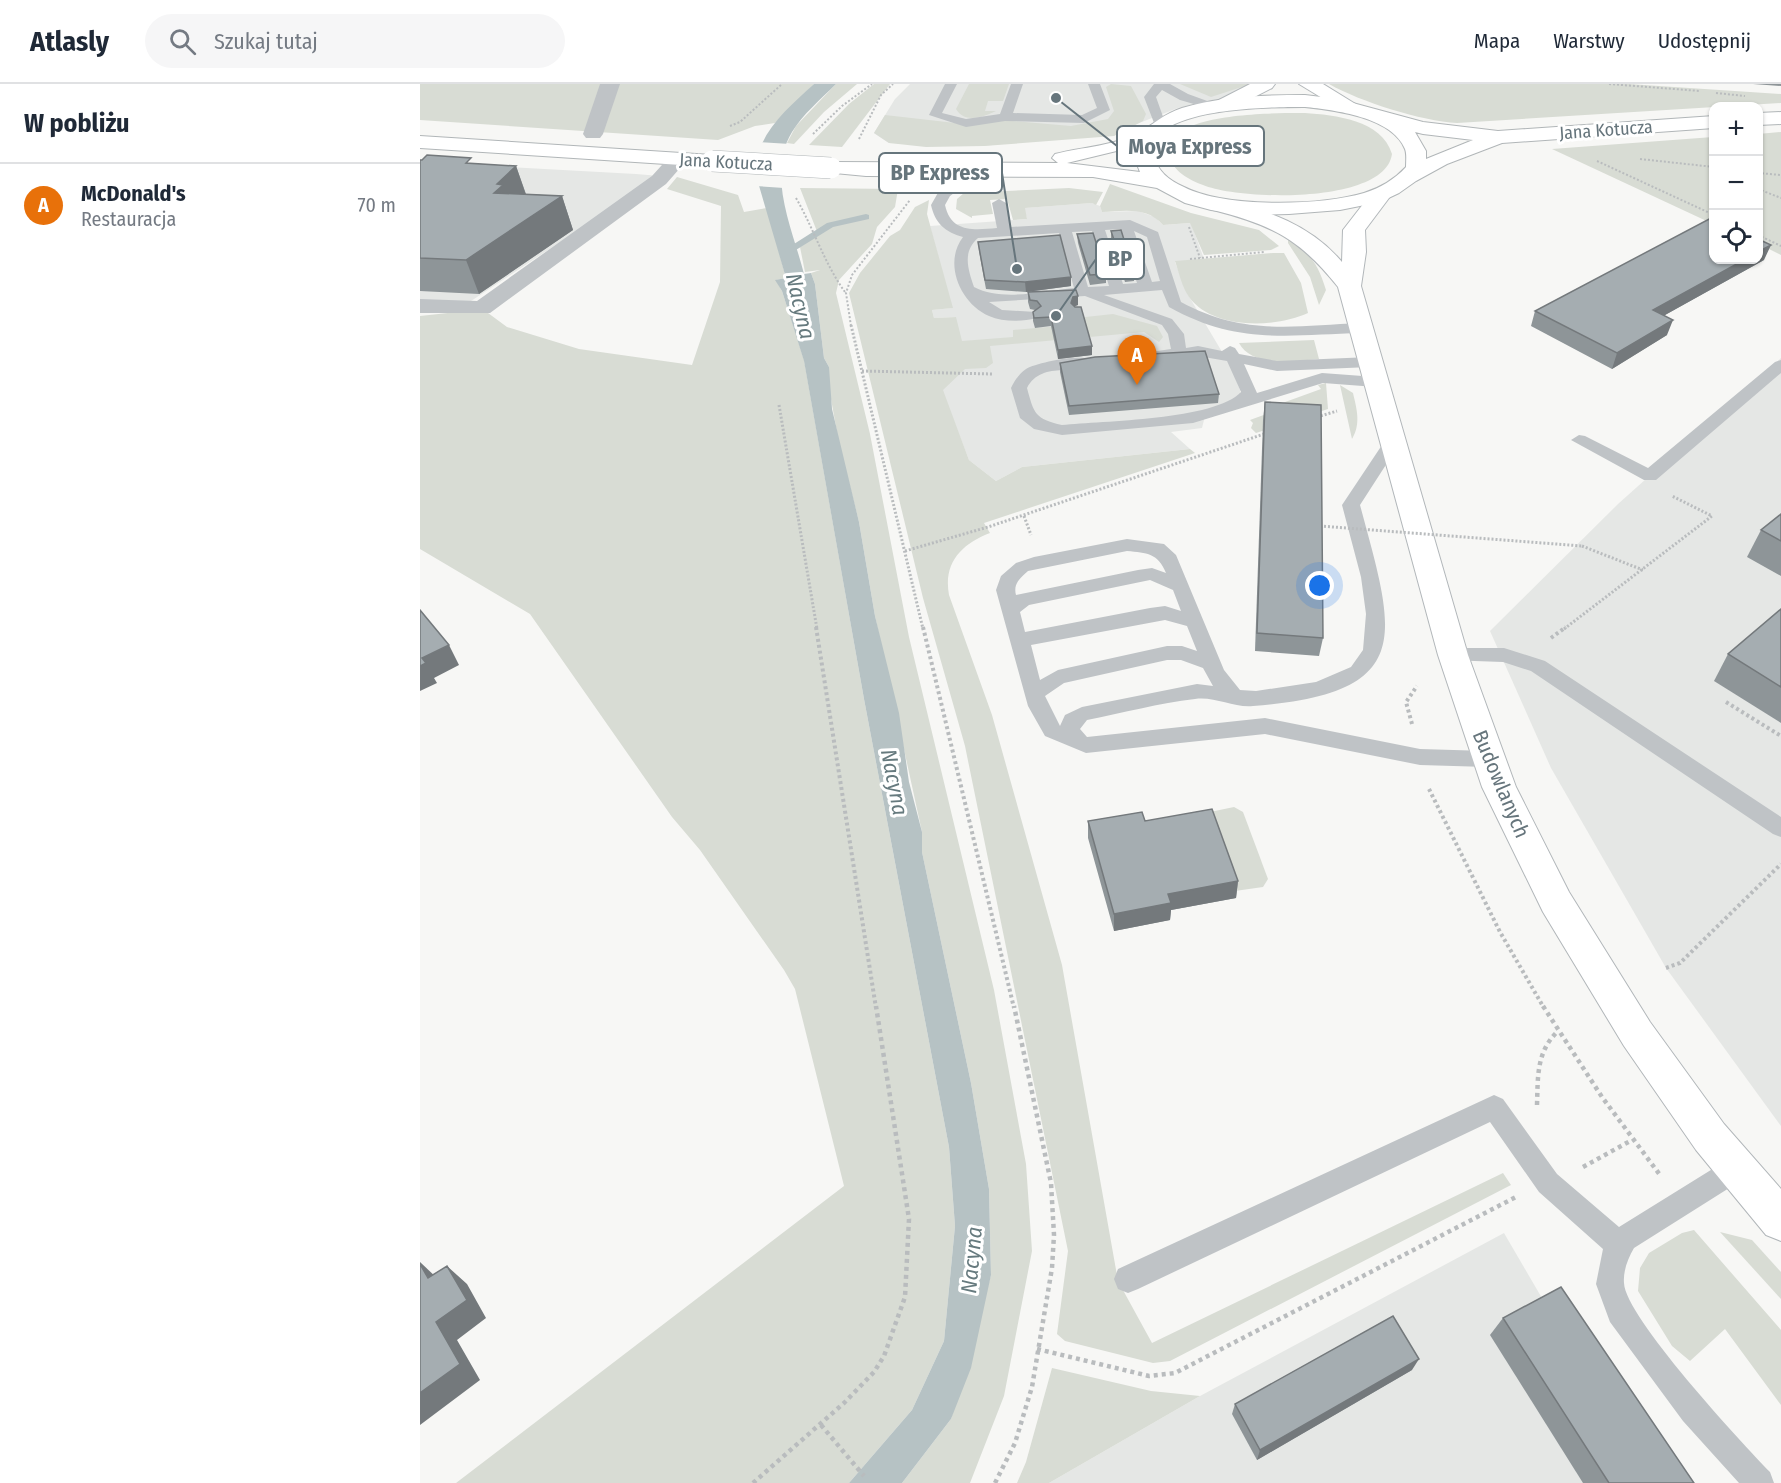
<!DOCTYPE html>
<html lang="pl">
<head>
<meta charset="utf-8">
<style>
	body { margin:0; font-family:"Fira Sans Condensed",sans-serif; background:#f6f6f7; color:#1f2937 }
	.controls { position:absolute; right:18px; top:18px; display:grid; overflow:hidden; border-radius:12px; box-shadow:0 2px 4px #0004 }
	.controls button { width:54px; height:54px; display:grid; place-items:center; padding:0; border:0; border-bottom:2px solid #e0e1e3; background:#fff; color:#1f2937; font:30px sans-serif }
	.you { position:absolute; left:900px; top:502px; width:21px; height:21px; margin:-15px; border:4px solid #fff; border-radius:50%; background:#1a73e8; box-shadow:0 0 0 9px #1a73e833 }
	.badge { display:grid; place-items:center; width:39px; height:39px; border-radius:50%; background:#ce513e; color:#fff; font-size:20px; font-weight:700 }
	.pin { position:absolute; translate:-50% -50px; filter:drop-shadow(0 2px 3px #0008) }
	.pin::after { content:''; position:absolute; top:32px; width:21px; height:18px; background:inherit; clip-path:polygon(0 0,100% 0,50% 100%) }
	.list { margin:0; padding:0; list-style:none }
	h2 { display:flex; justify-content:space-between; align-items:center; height:78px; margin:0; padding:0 24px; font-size:26px }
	h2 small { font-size:20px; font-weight:400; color:#747a83 }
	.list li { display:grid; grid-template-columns:39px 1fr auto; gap:18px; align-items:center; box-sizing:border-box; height:84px; padding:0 24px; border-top:2px solid #e0e1e3 }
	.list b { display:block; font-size:22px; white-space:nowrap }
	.list p { margin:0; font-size:20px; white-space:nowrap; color:#747a83 }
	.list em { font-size:20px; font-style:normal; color:#747a83 }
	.icon { flex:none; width:33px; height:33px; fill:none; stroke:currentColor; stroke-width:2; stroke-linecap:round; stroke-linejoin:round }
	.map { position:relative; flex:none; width:1361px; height:1399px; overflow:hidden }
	header { display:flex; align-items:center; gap:36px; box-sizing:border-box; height:84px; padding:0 30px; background:#fff; border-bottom:2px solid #e0e1e3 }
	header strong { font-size:28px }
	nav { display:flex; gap:33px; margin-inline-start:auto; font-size:21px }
	.search { width:420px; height:54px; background:#f6f6f7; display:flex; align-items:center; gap:15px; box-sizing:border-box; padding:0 21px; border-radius:33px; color:#747a83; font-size:22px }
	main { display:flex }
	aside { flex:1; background:#fff }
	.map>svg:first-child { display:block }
</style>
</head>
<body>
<header>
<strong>Atlasly</strong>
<div class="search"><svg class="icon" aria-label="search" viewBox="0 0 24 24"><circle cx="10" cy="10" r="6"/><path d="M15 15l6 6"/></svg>Szukaj tutaj</div>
<nav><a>Mapa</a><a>Warstwy</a><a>Udostępnij</a></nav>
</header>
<main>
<aside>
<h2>W pobliżu<small></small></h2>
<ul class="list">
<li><span class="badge" style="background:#e8710a">A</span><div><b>McDonald's</b><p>Restauracja</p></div><em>70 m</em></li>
</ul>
</aside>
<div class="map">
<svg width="1361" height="1399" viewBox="0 0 1361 1399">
	<rect width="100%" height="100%" fill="#f7f7f5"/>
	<g fill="#e5e7e5">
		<polygon points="490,0 830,0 805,16 758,24 701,46 564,62 469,59 454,49 475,15"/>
		<polygon points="0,78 216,90 240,92 48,219 0,217"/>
		<polygon points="672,119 680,122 682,128 718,127 735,133 743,141 771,139 784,175 755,178 767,209 811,283 820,306 820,310 818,314 786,328 782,344 751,348 770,365 602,383 576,397 549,376 522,306 536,233 514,234 512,226 532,224 510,142 607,135 604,124"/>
		<polygon points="1361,274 1361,1042 1246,884 1131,684 1070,547 1198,420"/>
		<polygon points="1084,1149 1126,1221 1245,1399 629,1399 780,1312"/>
	</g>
	<g fill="#d8dcd4">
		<polygon points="0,0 394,0 355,39 335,42 298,56 0,36"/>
		<polygon points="416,0 437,0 404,28 374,60 367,59 376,42"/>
		<polygon points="454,0 470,0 422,63 389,61 429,20"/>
		<path d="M549,0h40l-6,17h-15l-3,10h11c-13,6 -31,13 -40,-2z"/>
		<polygon points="691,0 711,2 726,30 723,37 694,52 564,62 506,63 469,59 454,49 465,31 544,40 582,36 651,42 688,35 694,27 686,3"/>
		<polygon points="760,0 831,0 791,13"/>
		<path d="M909,0h300l152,10v9l-324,20c-36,-2 -96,-21 -128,-39z"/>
		<path d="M885,29c30,2 77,7 87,41 -7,51 -154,46 -189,31 -14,-5 -30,-14 -34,-29 -11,-45 112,-43 136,-43z"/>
		<polygon points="1361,48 1361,171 1339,160 1338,50"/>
		<polygon points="1293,53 1293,140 1132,65"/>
		<polygon points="257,93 318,111 324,128 347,124 366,194 356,196 362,207 384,276 444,615 529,1063 535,1142 524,1257 492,1326 429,1399 36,1399 424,1102 375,905 364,886 280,766 252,733 110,530 0,465 0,232 46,227 68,229 87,243 159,265 272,281 300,198 301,122 247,105"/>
		<path d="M690,100l81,29 68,17 20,16 -8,4 -67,5 -14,-32 -27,2c-16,-19 -40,-14 -61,-13l-2,-6z"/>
		<polygon points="380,104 478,105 475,123 457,143 452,160 419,196 416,209 450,350 489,553 574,906 606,1080 612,1167 584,1312 550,1399 482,1399 531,1335 571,1191 569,1105 551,999 502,768 502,748 455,532 439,438 419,359 409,304 409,283 404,274 395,200 391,189 400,186 385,188 380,163 398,150"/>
		<polygon points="649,104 683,108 676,121 672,119 605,124 607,135 593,136 587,115 570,116 573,130 552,132 552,134 536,125 537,115 544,109"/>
		<path d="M509,116l-2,14 26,94 -21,2 2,8 22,-1 6,24 51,-4v-7l46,-4 -1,-6 55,-6 44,12 6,11 -4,5 -15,-10 -154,14 3,17 -7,5 -21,1 -22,21 26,70 27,21 26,-14 168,-18 5,4 -211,70 6,10c-28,11 -47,29 -41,62l43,120 70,250 56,316 34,62 351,-170 8,12 -341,176 -17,2 -88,-22 -8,-7 11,-83 -103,-505 -42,-148 -74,-305 11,-20 30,-37 10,-6 15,-23z"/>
		<path d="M868,154c23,18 29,23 38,52l-7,15 -9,-28 -22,-34z"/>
		<path d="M853,169h11l17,30 7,30c-33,15 -95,17 -119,-16 -7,-10 -10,-24 -14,-36z"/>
		<path d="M894,256l5,19c-23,2 -67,9 -80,-16z"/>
		<polygon points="906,299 908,325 836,349 831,344 833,339 830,336 849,329 846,325 901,305 898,301"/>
		<path d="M920,301l13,8c4,17 8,31 -1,46z"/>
		<polygon points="814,723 823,728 848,795 843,803 815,807 790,728"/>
		<polygon points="1274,1146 1361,1246 1361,1321 1305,1245 1270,1277 1252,1262 1218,1207 1220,1184 1229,1169 1262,1149"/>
		<polygon points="1300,1148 1332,1156 1361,1188 1361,1215"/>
		<polygon points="632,1284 731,1307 780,1312 629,1399 597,1399 606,1378"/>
	</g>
	<path fill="#b6c2c4" d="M394,0h22c-15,15 -33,30 -44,48 -26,43 1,98 12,142l7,-1 4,11 9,74 5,9 3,42 27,113 16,94 24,97 10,69 13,50v20l49,231 18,106 2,86 -20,93 -20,51 -49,64h-53l63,-73 32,-69 11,-115 -6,-79 -85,-448 -60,-338 -22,-70 -7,-11 11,-2 -31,-106c2,-39 32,-63 59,-88z"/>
	<polygon fill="#f7f7f5" points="338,58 370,60 363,86 364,104 335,102 332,88 333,70"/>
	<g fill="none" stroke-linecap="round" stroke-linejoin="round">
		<polygon fill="#b6c2c4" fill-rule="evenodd" points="446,130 449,131 449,135 413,143 371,169 363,167 407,139"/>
		<g stroke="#b2b7ba" stroke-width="2">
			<g id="secondary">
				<polygon points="830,0 855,0 852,4 809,26 795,26 792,22 795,18"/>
				<polygon points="879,0 903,0 942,24 939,28 925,28"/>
				<path d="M961,104l7,2 4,4 -27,36 1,22 -5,34 107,369 48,132 53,105 81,130 74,102 57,65v52l-15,-6 -70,-85 -72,-104 -81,-134 -61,-125 -44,-132 -100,-368c-38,-48 -66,-62 -125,-77l-3,-5 3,-5 8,-1c46,11 90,26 121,63l1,-32 31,-40z"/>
			</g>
		</g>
		<g stroke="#b1b6b8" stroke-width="2">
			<g id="primary">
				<path d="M885,11l33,4 85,23 75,9 216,-15v12l-212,15 -55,21 -31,17 -17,12 -19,9 -40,8 -51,4 -39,1 -39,-5 -26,-7 -28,-15 -64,-11 -227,-1 -42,-4 -3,-4 3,-4 7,-2 227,1 -6,-5 3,-4c27,-7 60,-8 84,-22 16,-8 24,-18 43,-24 40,-12 82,-13 123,-13zM885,23c29,3 87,10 100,42 2,5 1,12 1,18 -12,13 -26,21 -42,26 -45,13 -139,15 -180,-6 -14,-6 -27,-16 -30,-31 -11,-50 123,-49 151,-49zM995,48l8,2 50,6 -47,19v-8zM713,63l1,10 6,15 -73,-9z"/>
				<polygon points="1361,28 1361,40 1338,41 1338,29"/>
				<polygon points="0,52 292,71 299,73 302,77 299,81 292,83 0,64"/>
			</g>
		</g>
		<g stroke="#b9bcbe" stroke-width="2" stroke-dasharray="2 2" stroke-linecap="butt">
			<polyline points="1189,0 1280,7"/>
			<polyline points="1296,9 1325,12"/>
			<polyline points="310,42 320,38 362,0"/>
			<polyline points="393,50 422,22 452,0"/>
			<polyline points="439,55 461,11 473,0"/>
			<polyline points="1220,75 1294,83"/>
			<polyline points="1177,77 1294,131"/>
			<polyline points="1338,89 1361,91"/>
			<polyline points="1338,105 1361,114"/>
			<path d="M376,114c18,31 28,65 49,94"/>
			<polyline points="769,143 780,174"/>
			<polyline points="1338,151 1361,162"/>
			<polyline points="770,175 844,168"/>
			<polyline points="431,242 426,209 432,191 490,116"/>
		</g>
		<g stroke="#b9bcbe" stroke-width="3" stroke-dasharray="2 2" stroke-linecap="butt">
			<polyline points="431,241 503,545"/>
			<polyline points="442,287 573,290"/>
			<polyline points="359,321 397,545"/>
			<polyline points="897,333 917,327"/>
			<polyline points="604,432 611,451"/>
			<polyline points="1162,462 1223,486"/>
			<polyline points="485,467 568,443 847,349"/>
			<polyline points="1144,545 1292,432 1252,412"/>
		</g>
		<g stroke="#b9bcbe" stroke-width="4" stroke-dasharray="3 3" stroke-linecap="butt">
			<polyline points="396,543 456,924"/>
			<polyline points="503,543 594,924"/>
			<polyline points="1131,554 1146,543"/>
			<polyline points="1306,618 1361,652"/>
			<polyline points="992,640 986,618 997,602"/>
			<polyline points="1009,705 1080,848 1124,924"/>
			<polyline points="1246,884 1260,879 1361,780"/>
		</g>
		<g stroke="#b9bcbe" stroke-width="4.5" stroke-dasharray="4 4" stroke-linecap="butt">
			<polyline points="1123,922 1182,1013 1240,1091"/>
			<path d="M1117,1021c1,-28 -1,-53 21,-74"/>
			<polyline points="1163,1083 1212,1056"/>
			<polyline points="617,1265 729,1292 755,1289 1096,1113"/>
			<polyline points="401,1341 444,1392"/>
			<polyline points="333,1399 424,1319 454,1288 464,1272 485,1213 489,1135 456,922"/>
			<polyline points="575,1399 595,1359 612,1303 632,1184 634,1151 631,1099 594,922"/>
		</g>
		<g fill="#bfc3c6" fill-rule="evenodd">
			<polygon points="525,0 537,0 522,29 546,35 580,30 591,0 603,0 593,29 662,31 677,24 668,0 680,0 690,26 664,39 585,37 546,43 509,31"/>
			<polygon points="734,0 750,0 768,10 801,22 795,26 791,25 760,16 742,6 736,13 746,41 744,44 736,44 724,13"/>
			<path d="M556,82l7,4 -2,3 -31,23 -5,9c6,28 29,25 52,23l-5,-25 7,-4 7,4 5,24 119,-7 28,12 23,70c63,34 112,24 180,21l8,5 -8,5c-74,2 -124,12 -192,-26l-7,-17 -58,5 68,24 12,15 2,14 12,-2 24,5 8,-5 5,2 4,6 38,7 93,-4 8,5 -8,5 -93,4 -33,-7 13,29 65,-20 54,4 8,5 -8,5 -53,-4 -130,40 -131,12 -28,-6 -14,-11 -9,-30c4,-8 8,-14 15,-19 12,-7 61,-17 70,-7 -15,17 -53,-4 -69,26 7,26 8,31 35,37 40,-4 153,-5 179,-33l-14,-31 -29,-5 -67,5 -2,-3 2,-3 40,-6 -3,-15 -6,-9 -77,-29 -96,6 13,8 34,2 3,3 -3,3c-14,4 -33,4 -47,-2 -29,-13 -46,-53 -26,-79 -18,-5 -28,-14 -32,-32l8,-14zM700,145l17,54 -14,1 -18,-54zM672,147l17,55 -21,1 -16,-55zM714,147l13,6 13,44 -8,1zM639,149l15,55c-32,3 -71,14 -100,-1 -6,-18 -12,-35 4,-49z"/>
			<polygon points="1361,276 1361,289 1236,396 1224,396 1151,356 1159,351 1165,352 1228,384 1355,278"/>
			<path d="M972,354l8,5 -40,62c35,130 58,188 -107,201 -19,2 -39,-10 -58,-7 -36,4 -72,14 -108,21l-7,9 7,8 178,-19 155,31 67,2 7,2 3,6 -3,6 -7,2 -67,-2 -155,-31 -179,19 -41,-17 -17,-30 -32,-116 5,-14 15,-13 18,-6 93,-18 37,5 12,11 48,115 16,20 16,1 60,-9 35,-15 12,-17 3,-36 -5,-37 -19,-72 44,-66zM707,467c20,2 31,2 39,22l-14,-5 -14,2 -122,25c-3,-11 4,-17 12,-24zM730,496l23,10 8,21 -16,-5 -15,2 -125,24 -5,-20 9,-7zM745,536l22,6 10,25 -15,-5h-15l-109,24 -18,10 -9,-35zM747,576h14l22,8 10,18 -16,-2 -115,23 -17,8 -5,11 -15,-30 19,-13z"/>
			<polygon points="1033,564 1084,564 1125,577 1361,733 1361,753 1353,750 1111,587 1083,578 1026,576 1023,571 1026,566"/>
			<path d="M1074,1011l9,4 54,75 62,53 108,-67 9,-3 9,3 4,9 -4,9 -111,70c-6,10 -11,23 -10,35 1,34 118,160 146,189l4,11h-35l-56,-62 -73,-99 -14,-38 7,-35 -64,-57 -49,-70 -352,167 -10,4 -10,-4 -4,-10 4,-10z"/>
		</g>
		<g fill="#bfc3c6" fill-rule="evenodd">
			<polygon points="180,0 200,0 183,50 180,54 166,54 163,50"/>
			<polygon points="258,69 265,71 268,75 246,100 70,229 0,229 0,215 57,217 232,92 251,71"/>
		</g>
		<use href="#secondary" fill="#fff" fill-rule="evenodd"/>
		<use href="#primary" fill="#fff" fill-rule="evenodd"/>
		<g stroke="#b1b6b8" stroke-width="22" stroke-linecap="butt">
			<polyline id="primary-bridge" points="292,77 411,84"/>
		</g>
		<polyline stroke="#b9bcbe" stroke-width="3" stroke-dasharray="2 2" stroke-linecap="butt" points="900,442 1162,462"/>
		<use href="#primary-bridge" stroke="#fff" stroke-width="21"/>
	</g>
	<g fill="#8e9598">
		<polygon points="1333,0 1361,0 1361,2"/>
		<polygon points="0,76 96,82 106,110 142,112 153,146 59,210 0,207"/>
		<polygon points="691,147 714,188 714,197 705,198 691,156"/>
		<polygon points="657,150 686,190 686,199 670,201 658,159"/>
		<polygon points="558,158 651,202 606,208 566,205 559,167"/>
		<polygon points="1344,176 1245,231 1247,251 1192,285 1111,242 1115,227"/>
		<polygon points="608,208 658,212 658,221 654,222 672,271 638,275 631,242 615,244 613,237 613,228 615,226 610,225 608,218"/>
		<polygon points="640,279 799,310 798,319 649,331 640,288"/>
		<polygon points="845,318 903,554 899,572 835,567 843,336"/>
		<polygon points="1361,430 1361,492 1327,473 1341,446"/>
		<polygon points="1361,525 1361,639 1294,597 1308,570"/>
		<polygon points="668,737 725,737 818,797 816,814 751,826 750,836 694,847 668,754"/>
		<polygon points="1083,1234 1274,1399 1163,1399 1070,1251"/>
		<polygon points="992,1286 837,1376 812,1330 815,1320"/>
	</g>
	<g fill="#74797c">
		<polygon points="96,82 107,114 74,109 77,100"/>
		<polygon points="142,112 153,146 59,210 46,176"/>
		<polygon points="1351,161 1344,176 1227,241 1233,226 1324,176 1338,176 1338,168"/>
		<polygon points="651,193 651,202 606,208 605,198"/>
		<polygon points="658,212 658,221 653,223 651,219 653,213"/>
		<polygon points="1253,236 1247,251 1192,285 1197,269"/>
		<polygon points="672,262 672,271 638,275 638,266"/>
		<polygon points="29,561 39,581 14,594 17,599 0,607 0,582 2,574"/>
		<polygon points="818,797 816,814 751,826 750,836 694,847 694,830 748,810"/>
		<polygon points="0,1178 18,1195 8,1194 0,1180"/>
		<polygon points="27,1182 47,1200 66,1234 37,1256 60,1296 0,1341 0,1309 16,1238"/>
		<polygon points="999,1275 992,1286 837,1376 840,1366"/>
	</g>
	<g fill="#a5adb1" stroke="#74797c" stroke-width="1.5">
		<polygon points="7,71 51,74 46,79 96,82 77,100 83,101 74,109 142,112 46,176 0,174 0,76 2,76"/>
		<polygon points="1293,133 1293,176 1324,176 1233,226 1253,236 1197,269 1115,227"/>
		<polygon points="701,146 714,188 705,188 691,147"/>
		<polygon points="673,149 686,190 670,191 657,150"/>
		<polygon points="640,151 651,193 605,198 565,196 558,158"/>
		<polygon points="1338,155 1351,161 1338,168"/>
		<polygon points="656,206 658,212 653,213 651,219 655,223 661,223 672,262 638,266 631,233 614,234 613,228 621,222 617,217 610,216 608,208"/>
		<polygon points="785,267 799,310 649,322 640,279 675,273"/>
		<polygon points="845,318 901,321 903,554 837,549"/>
		<polygon points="1361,430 1361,457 1341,446"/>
		<polygon points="1361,525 1361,603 1308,570"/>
		<polygon points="0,526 29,561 2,574 6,579 0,582"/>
		<polygon points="792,725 818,797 748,810 751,819 694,830 668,737 722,728 725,737"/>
		<polygon points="0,1180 8,1194 27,1182 47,1216 16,1238 40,1280 0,1309"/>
		<polygon points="1141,1203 1274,1399 1189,1399 1083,1234"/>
		<polygon points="973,1232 999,1275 840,1366 815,1320"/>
	</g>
	<g text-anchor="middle" stroke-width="6" stroke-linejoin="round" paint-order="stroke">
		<g font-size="18" fill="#66757c" stroke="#fff">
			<text transform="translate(1186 46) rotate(-4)" y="6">Jana Kotucza</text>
			<text transform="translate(306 78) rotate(3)" y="6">Jana Kotucza</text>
		</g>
		<g font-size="21" fill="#66757c" stroke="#fff">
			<text transform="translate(1081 700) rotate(67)" y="7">Budowlanych</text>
		</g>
		<g font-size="22" font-style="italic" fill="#667a7e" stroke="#fff">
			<text transform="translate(381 222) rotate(77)" y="8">Nacyna</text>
			<text transform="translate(475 698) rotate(79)" y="8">Nacyna</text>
			<text transform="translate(551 1176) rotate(-85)" y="8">Nacyna</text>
		</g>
	</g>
	<path fill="none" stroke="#66757c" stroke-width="2" d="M636 14L697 62M597 185L582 89M636 232L676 175"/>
	<g fill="#66757c" stroke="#fff" stroke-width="2">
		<circle cx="636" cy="14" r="6"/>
		<circle cx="597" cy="185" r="6"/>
		<circle cx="636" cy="232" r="6"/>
	</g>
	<g fill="#fff" stroke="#66757c" stroke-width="2">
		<rect x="697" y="42" width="147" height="40" rx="6"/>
		<rect x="459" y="69" width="123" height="40" rx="6"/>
		<rect x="676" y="155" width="48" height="40" rx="6"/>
	</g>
	<g font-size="22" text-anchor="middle" font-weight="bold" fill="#66757c">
		<text x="770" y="70">Moya Express</text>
		<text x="520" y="96">BP Express</text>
		<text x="700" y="182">BP</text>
	</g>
</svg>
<div class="controls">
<button>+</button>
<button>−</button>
<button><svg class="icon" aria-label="locate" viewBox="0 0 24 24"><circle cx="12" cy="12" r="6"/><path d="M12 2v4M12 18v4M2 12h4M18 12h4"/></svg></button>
</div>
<div class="you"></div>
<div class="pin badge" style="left:717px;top:301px;background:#e8710a">A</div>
</div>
</main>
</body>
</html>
